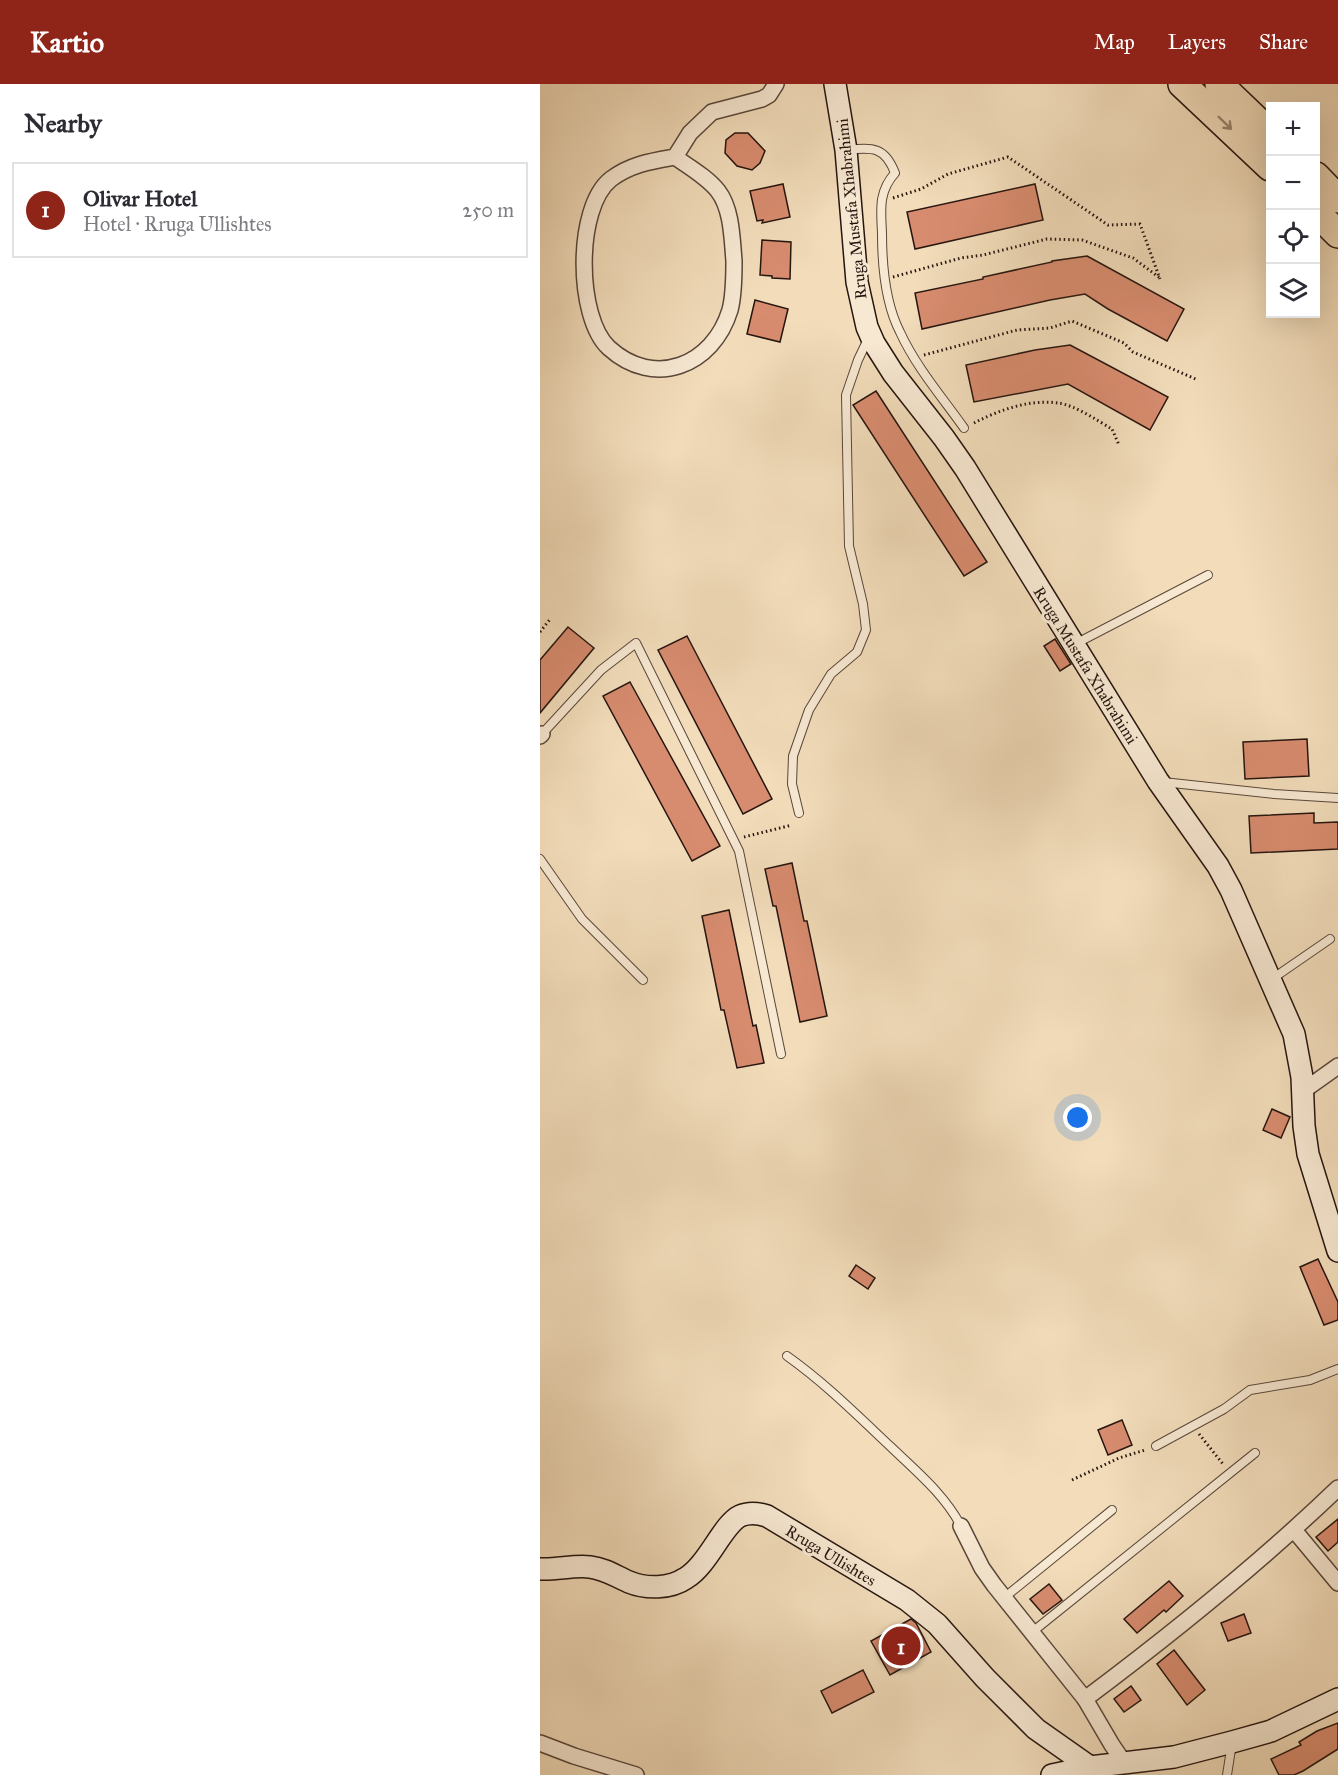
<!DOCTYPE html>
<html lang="en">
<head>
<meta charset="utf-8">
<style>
	body { margin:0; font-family:"IM FELL Great Primer",serif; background:#f2f2f3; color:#2b2b33 }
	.controls { position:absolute; right:18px; top:18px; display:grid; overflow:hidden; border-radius:0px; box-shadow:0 6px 24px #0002 }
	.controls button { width:54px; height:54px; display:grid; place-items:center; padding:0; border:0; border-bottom:2px solid #e1e1e2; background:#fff; color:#2b2b33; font:30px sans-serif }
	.you { position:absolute; left:538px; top:1034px; width:21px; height:21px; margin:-15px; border:4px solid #fff; border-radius:50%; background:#1a73e8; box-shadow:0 0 0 9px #1a73e833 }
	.badge { display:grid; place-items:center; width:39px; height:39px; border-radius:50%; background:#8f2418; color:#fff; font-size:20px; font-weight:700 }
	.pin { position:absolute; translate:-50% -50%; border:3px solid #fff; box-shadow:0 2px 6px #0006 }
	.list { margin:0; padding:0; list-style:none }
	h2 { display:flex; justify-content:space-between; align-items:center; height:78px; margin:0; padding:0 24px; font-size:26px }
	h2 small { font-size:20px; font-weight:400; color:#7c7c81 }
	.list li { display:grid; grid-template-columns:39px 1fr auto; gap:18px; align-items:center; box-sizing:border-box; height:96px; margin:0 12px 12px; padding:0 12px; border:2px solid #e1e1e2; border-radius:0px }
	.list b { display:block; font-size:22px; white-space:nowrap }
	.list p { margin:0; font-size:20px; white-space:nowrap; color:#7c7c81 }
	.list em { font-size:20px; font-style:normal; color:#7c7c81 }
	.icon { flex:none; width:33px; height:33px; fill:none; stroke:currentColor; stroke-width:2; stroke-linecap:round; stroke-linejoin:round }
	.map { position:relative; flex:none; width:798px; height:1691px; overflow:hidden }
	header { display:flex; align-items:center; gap:36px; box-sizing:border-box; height:84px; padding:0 30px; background:#8f2418; color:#fff }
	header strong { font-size:28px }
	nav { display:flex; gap:33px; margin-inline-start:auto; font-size:21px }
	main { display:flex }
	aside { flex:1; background:#fff }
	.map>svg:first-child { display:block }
</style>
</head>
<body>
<header>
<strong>Kartio</strong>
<nav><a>Map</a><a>Layers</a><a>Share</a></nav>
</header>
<main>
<aside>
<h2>Nearby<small></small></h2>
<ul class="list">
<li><span class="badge">1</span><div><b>Olivar Hotel</b><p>Hotel · Rruga Ullishtes</p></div><em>250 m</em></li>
</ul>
</aside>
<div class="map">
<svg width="798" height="1691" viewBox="0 0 798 1691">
	<rect width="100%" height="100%" fill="#f2dcba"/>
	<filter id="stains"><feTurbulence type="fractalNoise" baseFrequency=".00333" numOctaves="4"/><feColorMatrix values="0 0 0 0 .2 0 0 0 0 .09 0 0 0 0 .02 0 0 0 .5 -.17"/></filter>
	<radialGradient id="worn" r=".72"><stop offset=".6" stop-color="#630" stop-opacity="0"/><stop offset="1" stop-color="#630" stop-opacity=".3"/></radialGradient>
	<g fill="#d88c6f" stroke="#26150f" stroke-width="1.5">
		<polygon points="195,49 208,49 225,67 220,79 212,86 197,82 185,69 186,56"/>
		<polygon points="243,100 250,133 222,139 223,136 217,137 210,107"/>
		<polygon points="495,100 503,136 375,165 367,128"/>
		<polygon points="222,156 251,158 250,195 232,194 232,192 220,191"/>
		<polygon points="547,172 644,225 627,257 568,225 545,210 510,216 382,245 375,209 443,195 443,193 512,178 512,177"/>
		<polygon points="215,216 248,225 240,258 207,250"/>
		<polygon points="530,261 628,313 610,346 528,300 434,318 426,281 495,266"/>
		<polygon points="336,307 447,478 424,492 313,321"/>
		<polygon points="28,543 54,564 0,629 0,576"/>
		<polygon points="147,552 232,715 203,730 118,566"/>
		<polygon points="515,555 531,580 520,587 504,562"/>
		<polygon points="90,598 180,762 152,777 63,612"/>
		<polygon points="767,655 769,692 705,695 703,658"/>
		<polygon points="774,729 774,739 798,738 798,765 711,769 709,732"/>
		<polygon points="252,779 264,837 267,837 287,932 260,938 236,822 233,822 225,785"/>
		<polygon points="189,826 213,942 216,941 224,979 197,984 184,926 181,926 162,832"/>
		<polygon points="732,1025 750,1033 741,1054 723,1046"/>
		<polygon points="778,1175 798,1218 798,1236 784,1241 760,1183"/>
		<polygon points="316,1181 335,1194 328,1205 309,1192"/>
		<polygon points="582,1336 592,1361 568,1371 558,1346"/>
		<polygon points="798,1435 798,1458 788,1467 776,1453"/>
		<polygon points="629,1497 643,1512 626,1528 624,1526 597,1549 584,1535"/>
		<polygon points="509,1500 522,1516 503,1530 490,1515"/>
		<polygon points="704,1530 711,1549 688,1557 681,1539"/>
		<polygon points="371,1535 376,1539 391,1568 350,1591 331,1557"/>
		<polygon points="634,1566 665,1606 647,1621 617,1580"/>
		<polygon points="323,1586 334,1608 292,1629 281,1607"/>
		<polygon points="591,1602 601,1616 584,1628 574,1615"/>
		<polygon points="798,1639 798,1665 763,1687 754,1691 739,1691 731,1675 761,1661 759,1658 777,1647"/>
	</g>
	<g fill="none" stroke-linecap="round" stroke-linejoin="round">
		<g stroke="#59473a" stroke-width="10">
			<g id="lane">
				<path d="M307,66c26,-3 38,-3 48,23 -17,19 -14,37 -13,60 0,33 3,70 18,99 16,35 42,65 64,96"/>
				<polyline points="535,560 668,491"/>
				<polyline points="2,650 61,586 96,559 199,767 241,970"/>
				<polyline points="623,698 734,710 798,714"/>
				<polyline points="259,729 252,700 253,672 269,626 291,590 317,568 326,546 323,520 309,462 306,311 318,276 328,255"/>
				<polyline points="0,775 42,835 103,896"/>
				<polyline points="732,895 790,855"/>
				<path d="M247,1272c38,27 70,59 104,91 26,25 53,47 70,79"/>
				<polyline points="616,1362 684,1325 710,1306 770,1296 798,1285"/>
				<polyline points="465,1513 572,1426"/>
				<polyline points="491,1549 715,1369"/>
				<polyline points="687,1691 692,1659"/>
			</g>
		</g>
		<g stroke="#59473a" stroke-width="18">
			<g id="street">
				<path d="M135,73c14,10 32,20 43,34 14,18 14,48 16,70 0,16 0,34 -4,49 -17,56 -76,79 -121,38 -33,-30 -34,-141 2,-169 20,-15 41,-18 64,-22l15,-24 22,-21 50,-13 7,-4 7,-11"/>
				<polyline points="0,652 2,650"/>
				<polyline points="763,1007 798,982"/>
				<polyline points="421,1442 442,1484 454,1501 545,1615 572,1661 585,1680"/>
				<polyline points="754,1446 798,1499"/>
				<path d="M545,1615c88,-66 174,-135 253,-211"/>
				<polyline points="0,1659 34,1672 96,1691"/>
			</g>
		</g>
		<g stroke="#26150f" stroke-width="24">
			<g id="secondary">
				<polyline points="295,0 306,66 317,198 327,243 334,259 353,289 404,354 425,384 618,697 678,782 691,806 754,950 762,993 764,1042 768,1070 798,1167"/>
				<path d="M0,1485c17,1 34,-4 50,-2 16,2 25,9 39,15 17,7 41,7 57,-4 22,-13 37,-54 54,-62 9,-4 18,-3 27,0l140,84 30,24 48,54 51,51 54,38"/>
				<polyline points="512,1691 550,1683 634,1673 692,1658 731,1647 798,1615"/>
			</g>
		</g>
		<g stroke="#26150f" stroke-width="30">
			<g id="highway">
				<polyline points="642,0 730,83"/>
				<polyline points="679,0 730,49"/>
				<polyline points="776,92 798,115"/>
				<polyline points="776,128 798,150"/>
			</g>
		</g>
		<g stroke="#26150f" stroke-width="3" stroke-dasharray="1.5 3" stroke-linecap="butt">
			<polyline points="353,114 381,105 408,90 468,73 568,141 600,140 620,195"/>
			<polyline points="353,193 421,174 443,171 507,155 542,156 593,174 620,194"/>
			<polyline points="384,271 477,246 510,244 532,237 584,259 593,268 658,296"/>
			<path d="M434,339c25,-13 56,-24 84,-20 17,2 40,18 54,26l7,16"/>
			<polyline points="0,548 11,534"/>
			<polyline points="204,753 252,741"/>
			<polyline points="659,1350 683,1380"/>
			<polyline points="532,1396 579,1374 605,1366"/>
		</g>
		<use href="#lane" stroke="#f7e8d2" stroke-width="8"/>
		<use href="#street" stroke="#f7e8d2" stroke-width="15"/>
		<use href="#secondary" stroke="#f7e8d2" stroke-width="21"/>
		<use href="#highway" stroke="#f2dcba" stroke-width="27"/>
	</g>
	<defs><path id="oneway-shaft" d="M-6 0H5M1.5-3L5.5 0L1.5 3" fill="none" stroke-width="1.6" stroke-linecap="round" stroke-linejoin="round" transform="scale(1.5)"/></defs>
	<use stroke="#96826d" href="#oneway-shaft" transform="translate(685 39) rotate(44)"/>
	<g text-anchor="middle" stroke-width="6" stroke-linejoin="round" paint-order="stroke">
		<g font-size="16" fill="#26150f" stroke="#f7e8d2">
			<text transform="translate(311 125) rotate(-96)" y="6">Rruga Mustafa Xhabrahimi</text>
			<text transform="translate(546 581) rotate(58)" y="6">Rruga Mustafa Xhabrahimi</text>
			<text transform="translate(291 1471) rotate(31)" y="6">Rruga Ullishtes</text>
		</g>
	</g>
	<rect width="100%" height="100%" filter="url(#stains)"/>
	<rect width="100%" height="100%" fill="url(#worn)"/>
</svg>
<div class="controls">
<button>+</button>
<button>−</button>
<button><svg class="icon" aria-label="locate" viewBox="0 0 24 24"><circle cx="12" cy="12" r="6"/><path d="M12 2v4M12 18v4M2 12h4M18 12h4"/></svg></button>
<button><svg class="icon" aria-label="layers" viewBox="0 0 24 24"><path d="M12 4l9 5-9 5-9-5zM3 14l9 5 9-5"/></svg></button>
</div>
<div class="you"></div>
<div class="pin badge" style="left:361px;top:1562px">1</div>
</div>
</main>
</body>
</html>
